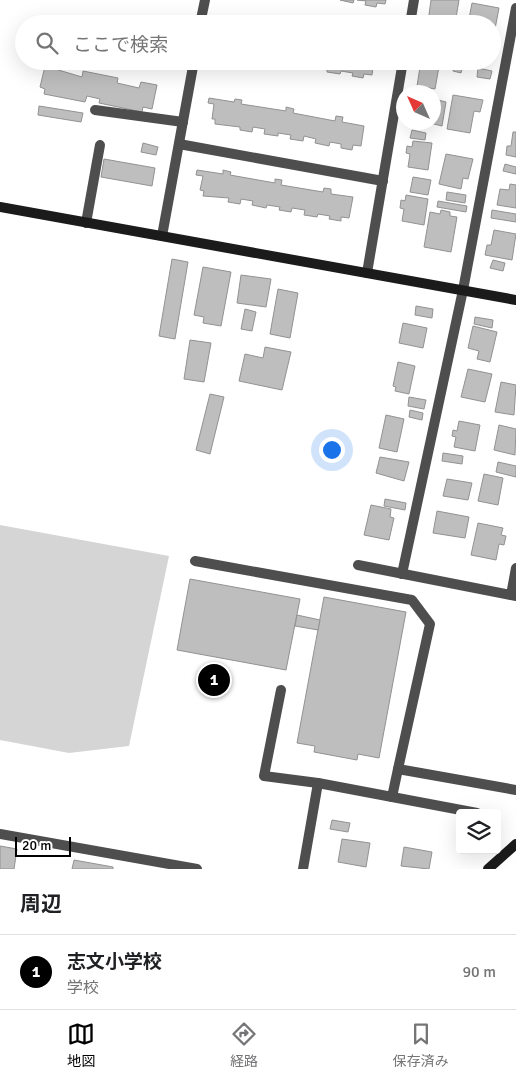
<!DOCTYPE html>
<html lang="ja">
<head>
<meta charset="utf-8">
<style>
	body { margin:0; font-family:Signika,"Noto Sans JP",sans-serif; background:#f6f6f6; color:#202124 }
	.controls { position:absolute; right:15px; bottom:15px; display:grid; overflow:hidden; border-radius:5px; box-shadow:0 5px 20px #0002 }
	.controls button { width:45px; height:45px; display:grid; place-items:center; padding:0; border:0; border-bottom:1px solid #e0e0e0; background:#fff; color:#202124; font:25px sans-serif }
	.compass { position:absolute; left:396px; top:85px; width:45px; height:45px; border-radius:50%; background:#fff; box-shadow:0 5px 20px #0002; rotate:315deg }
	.scale { position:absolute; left:15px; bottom:12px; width:56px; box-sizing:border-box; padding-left:5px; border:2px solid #000; border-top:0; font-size:14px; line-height:18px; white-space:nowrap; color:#000; -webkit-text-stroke:4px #fff; paint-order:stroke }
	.you { position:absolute; left:331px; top:449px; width:18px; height:18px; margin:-12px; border:4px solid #fff; border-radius:50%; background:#1a73e8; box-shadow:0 0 0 8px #1a73e833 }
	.badge { display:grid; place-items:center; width:32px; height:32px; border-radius:50%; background:#000; color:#fff; font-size:16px; font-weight:700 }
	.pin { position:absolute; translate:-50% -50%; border:2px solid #fff; box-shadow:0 1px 5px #0006 }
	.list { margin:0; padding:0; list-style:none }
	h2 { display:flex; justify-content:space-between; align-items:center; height:65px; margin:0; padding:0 20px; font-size:21px }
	h2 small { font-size:16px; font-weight:400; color:#757577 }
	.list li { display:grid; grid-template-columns:32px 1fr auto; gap:15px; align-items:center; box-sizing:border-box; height:75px; padding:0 20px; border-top:1px solid #e0e0e0 }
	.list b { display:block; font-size:19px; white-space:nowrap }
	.list p { margin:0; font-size:16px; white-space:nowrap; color:#757577 }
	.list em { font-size:16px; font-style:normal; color:#757577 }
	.icon { flex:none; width:28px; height:28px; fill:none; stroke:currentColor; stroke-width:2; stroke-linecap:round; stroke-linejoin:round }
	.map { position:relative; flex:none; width:516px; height:869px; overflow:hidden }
	.search { position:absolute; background:#fff; box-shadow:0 5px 20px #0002; left:15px; right:15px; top:15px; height:55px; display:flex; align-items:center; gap:12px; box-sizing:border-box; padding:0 18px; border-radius:28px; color:#757577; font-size:19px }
	.sheet { height:140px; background:#fff }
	nav { display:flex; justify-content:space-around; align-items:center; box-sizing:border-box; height:70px; border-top:1px solid #e0e0e0; background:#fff; font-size:14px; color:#757577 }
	nav a { display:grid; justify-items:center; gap:2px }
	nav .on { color:#000 }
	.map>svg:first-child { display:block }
</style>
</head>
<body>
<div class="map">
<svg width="516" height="869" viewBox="0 0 516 869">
	<rect width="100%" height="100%" fill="#fff"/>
	<polygon fill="#d5d5d5" points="0,525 169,556 129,746 69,753 0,740"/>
	<g fill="#bebebe" stroke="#929292">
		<polygon points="340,0 354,0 353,3"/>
		<polygon points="357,0 386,0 385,4 377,3 376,7 365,5 366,1"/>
		<polygon points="431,0 459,0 455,24 428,22"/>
		<polygon points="472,3 499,8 495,29 492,29 492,24 468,24"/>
		<polygon points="275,61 374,61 372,75 364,74 363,78 352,76 353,73 341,71 340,74 327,72 327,67 315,65 314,69 301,67 302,64 289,61 289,65"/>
		<polygon points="421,61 440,61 435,89 417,86"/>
		<polygon points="455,61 464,61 461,73 453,71"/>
		<polygon points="45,66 82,77 83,71 118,78 117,83 139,88 141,82 157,85 152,109 143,107 142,112 99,103 100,99 87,96 85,102 44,94 45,89 40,87"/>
		<polygon points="478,68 492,71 490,79 477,77"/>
		<polygon points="453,95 483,100 480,112 474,111 470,133 447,129"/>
		<polygon points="209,98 234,102 235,99 242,100 241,104 286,111 286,107 294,109 293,113 335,121 336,116 343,117 342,122 364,126 361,146 353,145 352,150 341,148 341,144 330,142 329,146 315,143 316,139 304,136 303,141 290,139 291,135 278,133 278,136 264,134 265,129 253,127 252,132 240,130 240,127 215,124 215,119 212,119 214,104 208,103"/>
		<polygon points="434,99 446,102 442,126 426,122 434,122"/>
		<polygon points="39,106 83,113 81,122 38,115"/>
		<polygon points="412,130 426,133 425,140 410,138"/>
		<polygon points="513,132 516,132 516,157 506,155 507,146 511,146"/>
		<polygon points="413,141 432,143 428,170 408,167 410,154 406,153 407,146 412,147"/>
		<polygon points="143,143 158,147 156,155 141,152"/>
		<polygon points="446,154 473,159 468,179 463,178 461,189 439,184"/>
		<polygon points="104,159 155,168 152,186 101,177"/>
		<polygon points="505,164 516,167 516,174 503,171"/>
		<polygon points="197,170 223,174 223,170 231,172 230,175 275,183 275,179 282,180 281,185 323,192 324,188 331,189 331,194 353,197 349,218 341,217 341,221 329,219 330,216 318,214 317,217 304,215 305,210 292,208 291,212 279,210 280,207 267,205 266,208 252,205 253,201 241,199 240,204 228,202 229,198 203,196 204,191 200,190 203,176 196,175"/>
		<polygon points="413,177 431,180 428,195 410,192"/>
		<polygon points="510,184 516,185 516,208 497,205 500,189 509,190"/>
		<polygon points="447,192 466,195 465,203 446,200"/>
		<polygon points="406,195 428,199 424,225 402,221 404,209 400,208 401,200 405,201"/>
		<polygon points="438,201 467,206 466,212 437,207"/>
		<polygon points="441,210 450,212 450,216 457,217 451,252 424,247 430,212 440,214"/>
		<polygon points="492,210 516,214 516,222 491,218"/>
		<polygon points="494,230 516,234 512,260 485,255 487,245 491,245"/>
		<polygon points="172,259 188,262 175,339 159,336"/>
		<polygon points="493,260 505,263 503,271 490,268"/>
		<polygon points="203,267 231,272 221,326 203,323 204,317 194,315"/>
		<polygon points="241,275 271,279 266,307 237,303"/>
		<polygon points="278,289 298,293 290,338 270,334"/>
		<polygon points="416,306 433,309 432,318 415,315"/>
		<polygon points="245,309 256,312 252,331 241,329"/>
		<polygon points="475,317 493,320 492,328 474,324"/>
		<polygon points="403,323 427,328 423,348 399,343"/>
		<polygon points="473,326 497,332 490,362 477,359 479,351 468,348"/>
		<polygon points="190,340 211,343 204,382 184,379"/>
		<polygon points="265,347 291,352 282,390 239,381 245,354 263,358"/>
		<polygon points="398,362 415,366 409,394 395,391 396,387 393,386"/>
		<polygon points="468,369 492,374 485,402 461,397"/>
		<polygon points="501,382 516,385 514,415 495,412"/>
		<polygon points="210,394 224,397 210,454 196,450"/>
		<polygon points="409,397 426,400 424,409 408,406"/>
		<polygon points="410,410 423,413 422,420 409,417"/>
		<polygon points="386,415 404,419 397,452 379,448"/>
		<polygon points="459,421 480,425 475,451 454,447 456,437 452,436 453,430 457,431"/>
		<polygon points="499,425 516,429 515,455 494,450"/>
		<polygon points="443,453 463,456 462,464 442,461"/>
		<polygon points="380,457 409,462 404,481 376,473"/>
		<polygon points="498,462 516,466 516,477 496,472"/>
		<polygon points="484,474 503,478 498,505 478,501"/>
		<polygon points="447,479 472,483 468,500 443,496"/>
		<polygon points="385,499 406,503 405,510 384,506"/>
		<polygon points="371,505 391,509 390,517 394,518 389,540 364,535"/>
		<polygon points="437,511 469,517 465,538 433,533"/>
		<polygon points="478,523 503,528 501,535 506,536 504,545 499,544 496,560 471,555"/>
		<polygon points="190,579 300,599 286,670 177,650"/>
		<polygon points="324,597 406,612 379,758 358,754 357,760 314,752 315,746 297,743"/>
		<polygon points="297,615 320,620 318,630 295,626"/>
		<polygon points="332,820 350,823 348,832 330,829"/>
		<polygon points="342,839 370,843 366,867 338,862"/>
		<polygon points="0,846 17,849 14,869 0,869"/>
		<polygon points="404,847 432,852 429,869 401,866"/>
		<polygon points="74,860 113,867 113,869 72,869"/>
	</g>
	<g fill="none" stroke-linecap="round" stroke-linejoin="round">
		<g stroke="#4e4e4e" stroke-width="10">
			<polyline points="95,110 183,122"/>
			<polyline points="179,144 383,181"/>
			<polyline points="86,223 100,145"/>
			<polyline points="195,561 412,600 430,624 398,769 516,790"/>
			<polyline points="281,690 264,776 318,783"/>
			<polyline points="392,797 398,769"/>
			<polyline points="303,869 318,783 477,813"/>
		</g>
		<g stroke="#4e4e4e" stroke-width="10">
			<polyline points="200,24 205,0"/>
			<polyline points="410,24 414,0"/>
			<polyline points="162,236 194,61"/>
			<polyline points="367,273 403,61"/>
			<polyline points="358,565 516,596"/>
			<polyline points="402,574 463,290 516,8"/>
			<polyline points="511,595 516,568"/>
			<polyline points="0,834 197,869"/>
		</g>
		<g stroke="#1b1b1b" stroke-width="10">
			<polyline points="0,207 516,300"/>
			<polyline points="488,869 516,844"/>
		</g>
	</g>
</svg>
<div class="controls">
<button><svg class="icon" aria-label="layers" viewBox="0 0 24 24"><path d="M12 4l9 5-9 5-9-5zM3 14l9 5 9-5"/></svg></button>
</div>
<svg class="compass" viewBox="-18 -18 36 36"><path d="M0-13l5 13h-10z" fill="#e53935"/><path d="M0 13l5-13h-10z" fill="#757577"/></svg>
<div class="scale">20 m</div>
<div class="you"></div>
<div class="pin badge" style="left:214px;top:680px">1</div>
<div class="search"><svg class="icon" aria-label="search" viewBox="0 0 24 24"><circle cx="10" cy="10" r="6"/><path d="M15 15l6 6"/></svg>ここで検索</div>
</div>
<section class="sheet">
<h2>周辺<small></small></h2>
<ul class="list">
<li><span class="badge">1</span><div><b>志文小学校</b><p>学校</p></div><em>90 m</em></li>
</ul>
</section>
<nav>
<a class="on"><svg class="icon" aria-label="map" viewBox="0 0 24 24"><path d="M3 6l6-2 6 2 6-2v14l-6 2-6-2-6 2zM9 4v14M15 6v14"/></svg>地図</a>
<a><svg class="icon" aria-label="directions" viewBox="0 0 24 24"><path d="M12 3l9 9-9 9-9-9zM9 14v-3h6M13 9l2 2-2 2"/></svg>経路</a>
<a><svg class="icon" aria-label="saved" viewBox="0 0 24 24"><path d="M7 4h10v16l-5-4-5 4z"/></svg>保存済み</a>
</nav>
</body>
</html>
